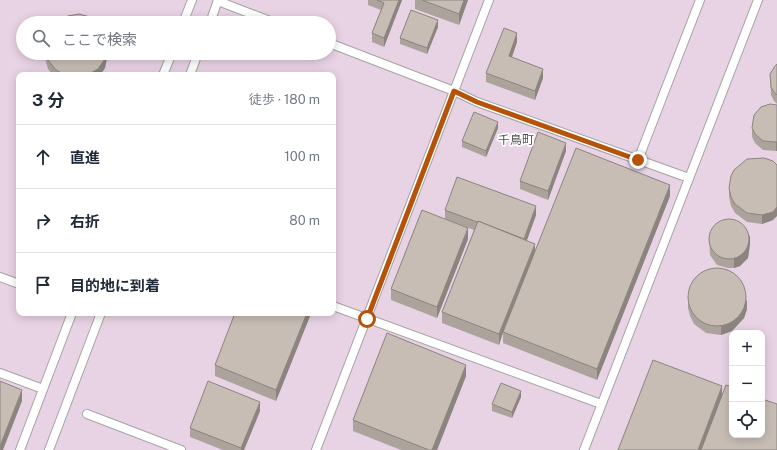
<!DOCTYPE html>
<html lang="ja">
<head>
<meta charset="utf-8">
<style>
	body { margin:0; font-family:"Public Sans","Noto Sans JP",sans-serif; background:#f2f2f3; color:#1f2937 }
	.controls { position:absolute; right:12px; bottom:12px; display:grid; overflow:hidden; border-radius:8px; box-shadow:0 2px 10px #0003 }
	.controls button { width:36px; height:36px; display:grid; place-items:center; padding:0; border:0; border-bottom:1px solid #e0e1e3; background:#fff; color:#1f2937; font:20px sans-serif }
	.stop { position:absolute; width:12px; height:12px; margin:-9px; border:3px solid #b45309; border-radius:50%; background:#fff }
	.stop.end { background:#b45309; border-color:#fff; box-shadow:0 1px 4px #0008 }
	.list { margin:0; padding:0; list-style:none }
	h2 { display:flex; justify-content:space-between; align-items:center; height:52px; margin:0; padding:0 16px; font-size:17px }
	h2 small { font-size:13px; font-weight:400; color:#747a83 }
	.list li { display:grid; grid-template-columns:26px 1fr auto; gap:12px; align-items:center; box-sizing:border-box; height:64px; padding:0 16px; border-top:1px solid #e0e1e3 }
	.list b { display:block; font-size:15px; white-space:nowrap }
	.list em { font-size:13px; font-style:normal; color:#747a83 }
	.icon { flex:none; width:22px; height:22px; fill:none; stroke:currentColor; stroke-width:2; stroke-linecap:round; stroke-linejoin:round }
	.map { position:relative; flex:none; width:777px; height:450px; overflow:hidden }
	.search { position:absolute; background:#fff; box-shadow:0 2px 10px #0003; left:16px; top:16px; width:320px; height:44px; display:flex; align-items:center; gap:10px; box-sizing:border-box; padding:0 14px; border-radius:22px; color:#747a83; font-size:15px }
	.panel { position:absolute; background:#fff; box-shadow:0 2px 10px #0003; left:16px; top:72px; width:320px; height:244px; border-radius:8px }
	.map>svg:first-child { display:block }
</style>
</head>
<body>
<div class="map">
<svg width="777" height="450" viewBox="0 0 777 450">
	<rect width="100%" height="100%" fill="#efebe2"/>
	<path fill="#e8d3e4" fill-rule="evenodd" d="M0,0h777v450h-777zM23,23h306v30h-306zM19,75h314v238h-314zM732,333h30v102h-30z"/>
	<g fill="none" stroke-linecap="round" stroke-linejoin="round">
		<g stroke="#a4a4a4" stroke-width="10">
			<g id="service">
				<polyline points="218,1 275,23"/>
				<polyline points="183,23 192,0"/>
				<polyline points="210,23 218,0"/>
				<polyline points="329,43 454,91 477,102 689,178"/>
				<polyline points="163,75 172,53"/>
				<polyline points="190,75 198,53"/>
				<polyline points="638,160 700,0"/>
				<polyline points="0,277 19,284"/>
				<polyline points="333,306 601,404"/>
				<polyline points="0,373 43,389"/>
				<polyline points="87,414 181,450"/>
				<polyline points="20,450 72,313"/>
				<polyline points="49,450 101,313"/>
				<polyline points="316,450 489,0"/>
				<polyline points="584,450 758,0"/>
			</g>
		</g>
		<use href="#service" stroke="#fff" stroke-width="8"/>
	</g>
	<g fill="#aba39c">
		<polygon points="368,0 402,0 384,47 372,42 372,33 381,10 368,5"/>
		<polygon points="415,0 468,0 459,25 415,9"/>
		<polygon points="438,27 427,54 400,44 400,38"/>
		<polygon points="517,42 512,57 543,78 535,100 486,82 486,73"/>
		<polygon points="45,53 108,53 105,68 100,75 53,75 48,69 45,58"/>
		<polygon points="777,64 777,104 774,101 771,95 770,74"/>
		<polygon points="777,105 776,151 763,150 755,143 752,137 752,128"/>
		<polygon points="498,128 486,157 462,147 462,141"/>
		<polygon points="566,151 548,200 520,189 520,181"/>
		<polygon points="729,188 773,220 762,224 747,222 735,213 731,206 729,197"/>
		<polygon points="670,196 597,380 503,343 503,333 499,345 442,323 442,312 474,230 445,219 445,210 536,215 527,240 535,253"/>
		<polygon points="709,236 750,244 748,258 740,266 734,268 728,268 717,265 710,255"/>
		<polygon points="468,239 437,318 391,300 391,289"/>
		<polygon points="688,299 747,309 744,318 732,331 721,335 706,333 694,324 690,316 688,308"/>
		<polygon points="310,313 310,316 276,401 215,376 215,365"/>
		<polygon points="466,376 437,450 401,450 353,431 353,420"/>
		<polygon points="521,397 512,418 492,411 492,404"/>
		<polygon points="260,411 244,450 223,450 190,437 190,428"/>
	</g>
	<g fill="#8b847f">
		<polygon points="399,0 402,0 384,47 384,38"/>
		<polygon points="464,0 468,0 459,25 459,14"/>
		<polygon points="438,20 438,27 427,54 427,48"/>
		<polygon points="517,33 517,42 509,65 509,56"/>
		<polygon points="106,53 108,53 105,68 100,75 87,75"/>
		<polygon points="543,69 543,78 535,100 535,91"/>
		<polygon points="498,122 498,128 486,157 486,151"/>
		<rect x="776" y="142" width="1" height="9"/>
		<polygon points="566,143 566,151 548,200 548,191"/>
		<polygon points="670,185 670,196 597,380 597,369"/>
		<polygon points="536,206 536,215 524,248 524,240"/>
		<polygon points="777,207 777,216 773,220 762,224 762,215"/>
		<polygon points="468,228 468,239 437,318 437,307"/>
		<polygon points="750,235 750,244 748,258 740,266 734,268 734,259"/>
		<polygon points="535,244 535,255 503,332 499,345 499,334"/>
		<polygon points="747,300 747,309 744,318 732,331 721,335 721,326"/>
		<polygon points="307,313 310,313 310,316 276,401 276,390"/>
		<polygon points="466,365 466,376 437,450 432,450"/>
		<polygon points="722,386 722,398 702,450 698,450"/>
		<polygon points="22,390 22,401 3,450 0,450 0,446"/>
		<polygon points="521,391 521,397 512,418 512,412"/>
		<polygon points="260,402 260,411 244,450 241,450 241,448"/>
	</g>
	<g fill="#c7bdb5" stroke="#8b847f">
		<polygon points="377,0 399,0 384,38 372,33 384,3"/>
		<polygon points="422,0 464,0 459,14"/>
		<polygon points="411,10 438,20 427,48 400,38"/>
		<polygon points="79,14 90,17 98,23 55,23 58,20 68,16"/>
		<polygon points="504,28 517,33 509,56 543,69 535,91 486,73"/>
		<polygon points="46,53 106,53 105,59 98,69 87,75 64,75 55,69 48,60"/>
		<polygon points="777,64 777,95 774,92 771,87 770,74 775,66"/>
		<polygon points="770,104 777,105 777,142 776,142 763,141 755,134 752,128 754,115 761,107"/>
		<polygon points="474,112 498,122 486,151 462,141"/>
		<polygon points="538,132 566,143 548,191 520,181"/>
		<polygon points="576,148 670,185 597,369 503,332"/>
		<polygon points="764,158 773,161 777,165 777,207 773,212 762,215 747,213 735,204 731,197 729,188 731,176 734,170 747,159"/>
		<polygon points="457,177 536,206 524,239 478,221 477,222 445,210"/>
		<polygon points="422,210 468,228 437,307 391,289"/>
		<circle cx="729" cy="239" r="20"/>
		<polygon points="478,221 535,244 499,334 442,312"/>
		<circle cx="717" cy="297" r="29"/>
		<polygon points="235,313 307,313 276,390 215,365"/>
		<polygon points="387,333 466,365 432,450 429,450 353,420"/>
		<polygon points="653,360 722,386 698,450 618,450"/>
		<polygon points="0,381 22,390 0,446"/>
		<polygon points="208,381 260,402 241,448 190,428"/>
		<polygon points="501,383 521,391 512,412 492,404"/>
		<polygon points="726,385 732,387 732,435 762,435 762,399 777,404 777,450 701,450"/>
	</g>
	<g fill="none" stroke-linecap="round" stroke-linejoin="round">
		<polyline stroke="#b45309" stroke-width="5" points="367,319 454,91 477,102 638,160"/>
	</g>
	<g text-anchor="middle" stroke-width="3.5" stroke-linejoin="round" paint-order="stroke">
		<g font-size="12" fill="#505050" stroke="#fff">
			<text x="516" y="144">千鳥町</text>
		</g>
	</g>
</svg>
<div class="controls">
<button>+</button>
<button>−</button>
<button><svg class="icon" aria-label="locate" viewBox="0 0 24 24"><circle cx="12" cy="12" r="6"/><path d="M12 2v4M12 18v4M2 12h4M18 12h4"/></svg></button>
</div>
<div class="stop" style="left:367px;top:319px"></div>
<div class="stop end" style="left:638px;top:160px"></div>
<div class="search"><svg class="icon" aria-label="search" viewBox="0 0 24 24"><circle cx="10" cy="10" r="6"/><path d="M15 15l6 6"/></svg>ここで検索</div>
<section class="panel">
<h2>3 分<small>徒歩 · 180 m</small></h2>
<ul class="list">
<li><svg class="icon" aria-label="ahead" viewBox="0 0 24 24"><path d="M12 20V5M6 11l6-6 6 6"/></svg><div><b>直進</b></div><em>100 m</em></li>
<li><svg class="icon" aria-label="right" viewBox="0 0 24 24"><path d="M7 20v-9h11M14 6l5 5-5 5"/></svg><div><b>右折</b></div><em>80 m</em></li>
<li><svg class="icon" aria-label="arrive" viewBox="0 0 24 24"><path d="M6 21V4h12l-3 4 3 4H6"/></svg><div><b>目的地に到着</b></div></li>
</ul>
</section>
</div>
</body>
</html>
